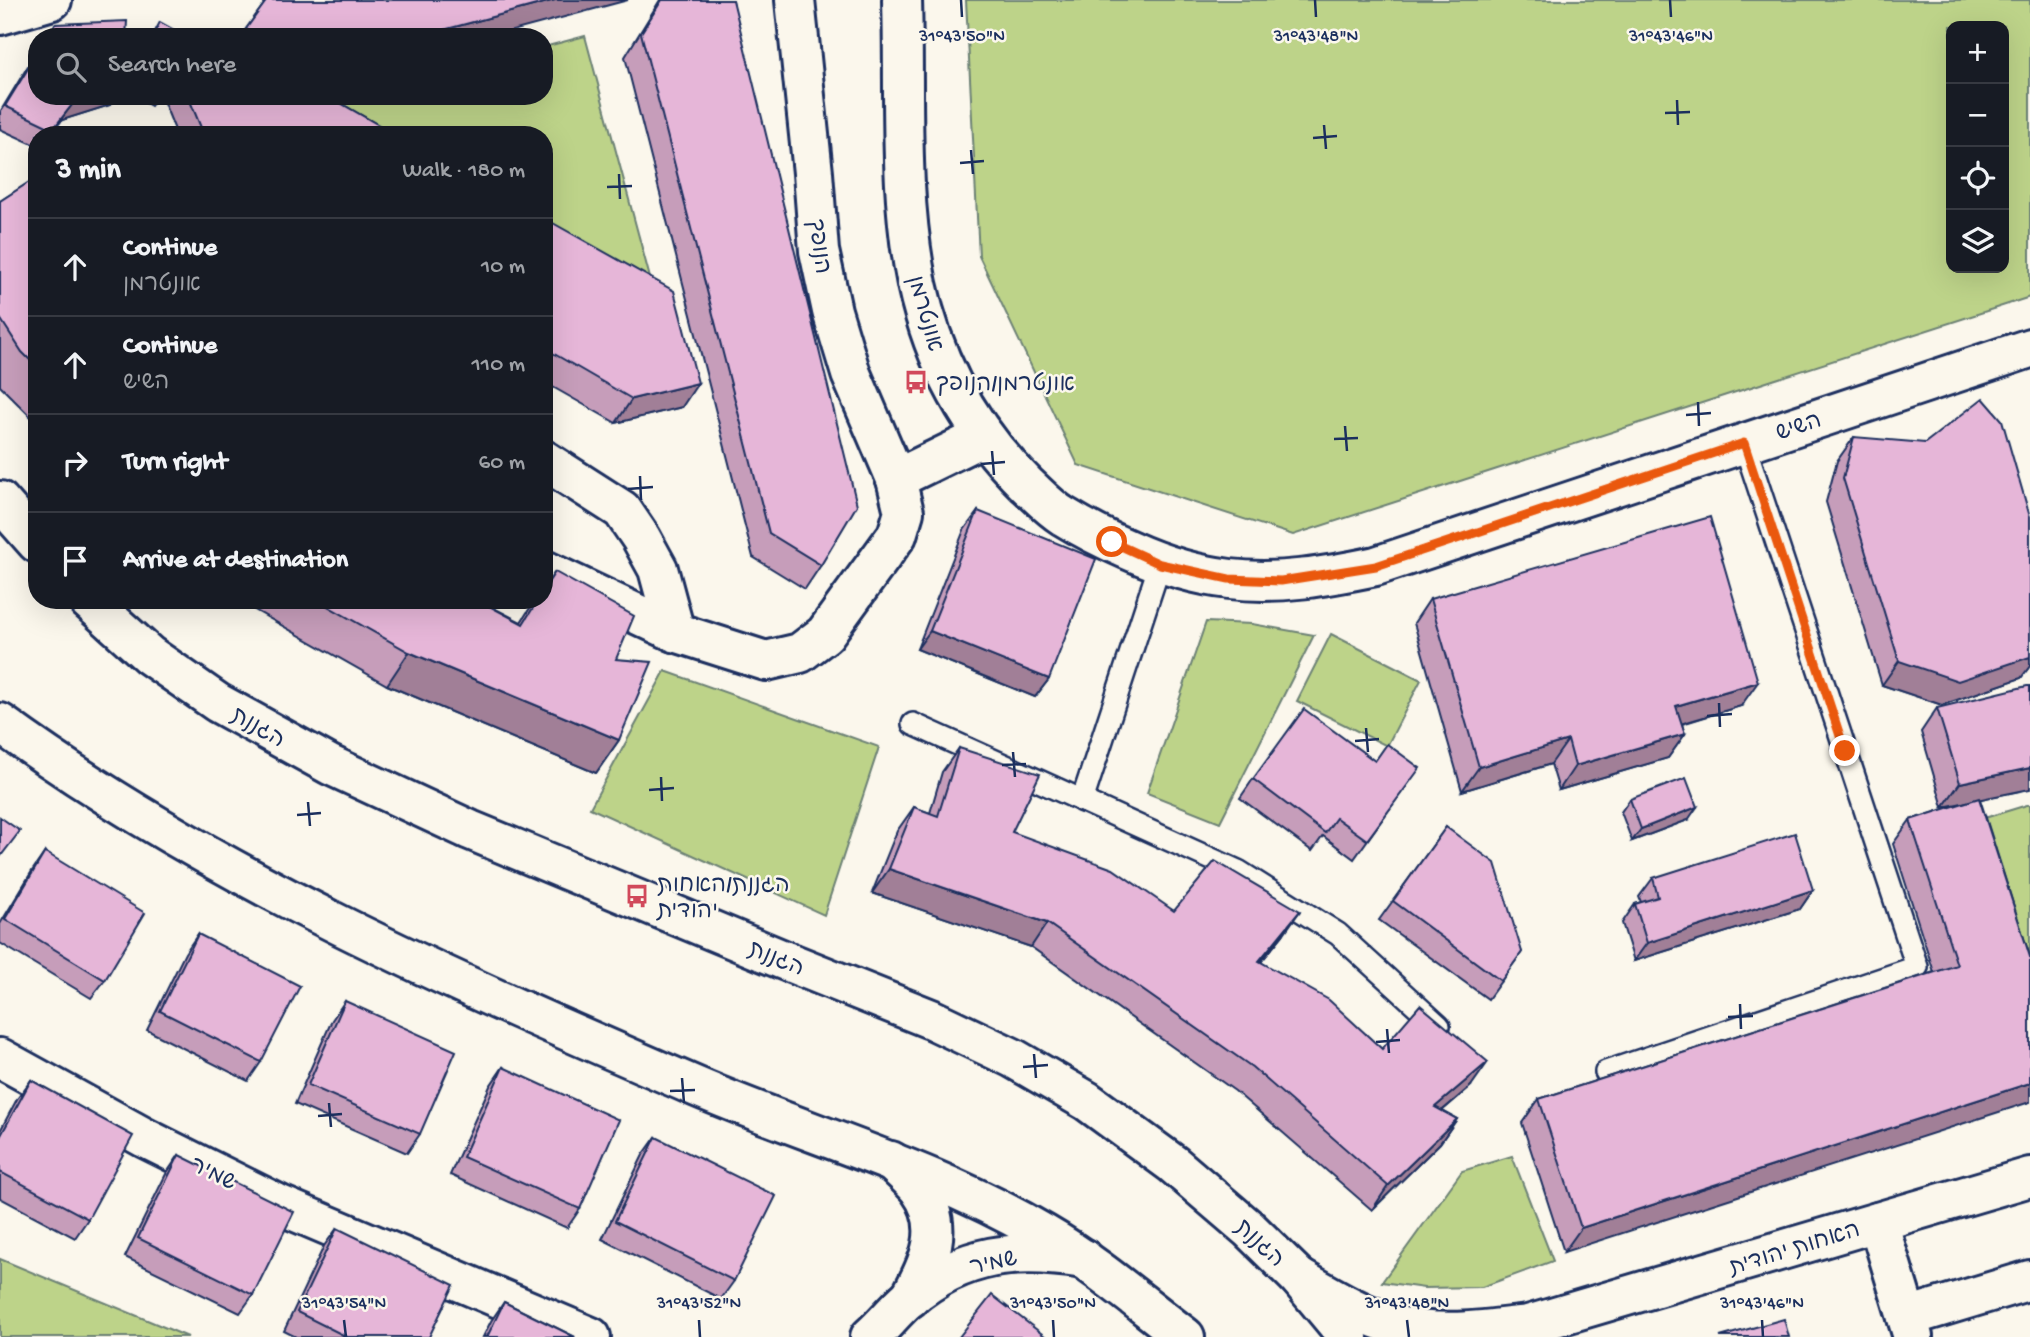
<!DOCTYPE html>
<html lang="en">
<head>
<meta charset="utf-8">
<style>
	body { margin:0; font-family:"Gochi Hand","Playpen Sans Hebrew",sans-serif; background:#20242c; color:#f1f3f6 }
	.controls { position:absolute; right:21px; top:21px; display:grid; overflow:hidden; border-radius:14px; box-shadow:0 7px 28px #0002 }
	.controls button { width:63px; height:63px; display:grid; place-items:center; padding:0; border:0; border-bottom:2px solid #363941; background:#171b24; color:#f1f3f6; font:35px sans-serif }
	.stop { position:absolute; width:21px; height:21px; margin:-16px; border:5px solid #ea580c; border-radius:50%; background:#fff }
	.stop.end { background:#ea580c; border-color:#fff; box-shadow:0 2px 7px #0008 }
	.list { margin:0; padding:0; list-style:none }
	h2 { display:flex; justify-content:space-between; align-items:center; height:91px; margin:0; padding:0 28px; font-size:30px }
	h2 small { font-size:23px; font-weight:400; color:#9ea1a6 }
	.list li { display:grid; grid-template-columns:46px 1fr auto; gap:21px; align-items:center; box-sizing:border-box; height:98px; padding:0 28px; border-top:2px solid #363941 }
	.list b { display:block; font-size:26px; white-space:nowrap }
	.list p { margin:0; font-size:23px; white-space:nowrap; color:#9ea1a6 }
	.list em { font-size:23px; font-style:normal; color:#9ea1a6 }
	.icon { flex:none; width:38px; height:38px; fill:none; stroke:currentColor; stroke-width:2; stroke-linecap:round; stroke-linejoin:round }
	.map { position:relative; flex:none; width:2030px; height:1337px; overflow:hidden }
	.search { position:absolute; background:#171b24; box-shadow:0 7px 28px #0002; left:28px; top:28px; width:525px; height:77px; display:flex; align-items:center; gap:18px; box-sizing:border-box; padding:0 24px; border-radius:28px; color:#9ea1a6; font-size:26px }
	.panel { position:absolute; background:#171b24; box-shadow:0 7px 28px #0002; left:28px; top:126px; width:525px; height:483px; border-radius:28px }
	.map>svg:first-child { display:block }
</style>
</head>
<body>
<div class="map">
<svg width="2030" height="1337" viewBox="0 0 2030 1337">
	<rect width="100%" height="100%" fill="#fbf7ec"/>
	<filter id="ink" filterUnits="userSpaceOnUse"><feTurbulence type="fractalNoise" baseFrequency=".0143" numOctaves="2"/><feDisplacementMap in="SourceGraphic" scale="14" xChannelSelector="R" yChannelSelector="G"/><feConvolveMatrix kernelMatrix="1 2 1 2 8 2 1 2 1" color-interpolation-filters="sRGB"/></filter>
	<g filter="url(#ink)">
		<g fill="#bdd389" stroke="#6c8174" stroke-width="2" fill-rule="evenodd">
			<path d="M966,0h1064v297l-737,238 -215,-70 -99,-209zM1951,26h53v242h-53z"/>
			<polygon points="585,36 653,289 544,230 544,135 369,135 318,107 358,96 544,96 544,47"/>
			<polygon points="1206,622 1252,624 1314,635 1220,822 1147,793"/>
			<polygon points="1331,634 1421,680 1387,746 1297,701"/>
			<polygon points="665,671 879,747 824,915 590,808"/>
			<polygon points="2027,805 2030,805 2030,957 1975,821"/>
			<polygon points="1512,1156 1553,1261 1482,1287 1424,1288 1382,1282 1462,1171"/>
			<polygon points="0,1259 188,1337 0,1337"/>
		</g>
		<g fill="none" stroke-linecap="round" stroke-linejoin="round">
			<g stroke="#1b2f5e" stroke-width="26">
				<g id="lane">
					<polyline points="913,724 1238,871 1338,934 1439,1026"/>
					<polyline points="1082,801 1160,564"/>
					<polyline points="1606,1072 1917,967 1744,443"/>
				</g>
			</g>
			<g stroke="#1b2f5e" stroke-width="44">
				<g id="street">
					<polyline points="544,460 622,510 641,538 658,569 675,632 544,570"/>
					<polyline points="896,479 984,436"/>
					<polyline points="675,632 766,661 800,653 825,634 897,535 904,512 896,479 851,374 832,311 819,251 813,173 795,0"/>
					<polyline points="0,1058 145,1138 280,1205 591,1337"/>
					<path d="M891,1161c9,9 20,18 28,28 28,38 10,73 -9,109"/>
					<polyline points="1878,1222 1913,1337"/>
					<path d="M1299,1278c31,18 64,38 99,48 42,11 88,4 130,-1l502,-148"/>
					<polyline points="1907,1317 2030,1280"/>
					<path d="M870,1337c14,-12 25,-27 39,-39 54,-45 108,-50 175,-39"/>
				</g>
			</g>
			<g stroke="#1b2f5e" stroke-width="44">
				<g id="secondary">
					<path d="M902,0c3,95 -4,191 15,284 17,79 53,145 110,201 11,10 23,23 36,31 21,13 43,24 66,34 31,14 66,25 101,29 50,6 98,-3 146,-13l654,-218"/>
					<polyline points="0,15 52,0"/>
					<polyline points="0,501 37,543"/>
					<polyline points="88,600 149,655 218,703 330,765 470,830 781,959 931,1019 1013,1058 1087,1101 1173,1164 1249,1229 1299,1278 1348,1337"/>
					<path d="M0,723c213,155 456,260 697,364 115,49 239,83 347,147 50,29 95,68 141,103"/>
				</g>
			</g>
			<use href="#lane" stroke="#fbf7ec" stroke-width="21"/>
			<use href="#street" stroke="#fbf7ec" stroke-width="38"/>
			<use href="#secondary" stroke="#fbf7ec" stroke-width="38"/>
		</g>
		<g fill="#c69dba" stroke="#1b2f5e" stroke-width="2">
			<polygon points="267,0 490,37 240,37"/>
			<polygon points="660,0 733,0 821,565 805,589 753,557 625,57"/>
			<polygon points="37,51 37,96 116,96 110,105 62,120 50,135 37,135 37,146 0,129 0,112"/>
			<polygon points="133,96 158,96 151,106"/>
			<polygon points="163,96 328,96 396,135 177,135 162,98"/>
			<polygon points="37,177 37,423 0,386 0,201"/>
			<polygon points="544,218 682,407 616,423 544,382"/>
			<polygon points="1854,437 2030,517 2030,666 2021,678 1942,705 1882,685 1826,502 1837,461"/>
			<polygon points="978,511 1049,679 1035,697 917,649 964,530"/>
			<polygon points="555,572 616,659 619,740 596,773 387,685 237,600 478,600 521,622 535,600 544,600 544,587"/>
			<polygon points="1430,599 1741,706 1682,724 1685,734 1668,758 1559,790 1551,764 1462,791 1414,623"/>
			<polygon points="1937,708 2024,790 1980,799 2030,957 1564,1252 1522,1123 1539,1099 1934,972 1893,844 1910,820 1964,803 1943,807 1921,732"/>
			<polygon points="959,748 1012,832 1174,911 1283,935 1261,962 1382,1049 1471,1086 1442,1111 1457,1119 1440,1143 1372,1210 1235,1091 1031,947 872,893 897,831 914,807 930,813 942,772"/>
			<polygon points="1253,779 1406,786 1354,859 1323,836 1312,851 1240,798"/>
			<polygon points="1630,799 1688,820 1632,841 1621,812"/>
			<polygon points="1446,827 1522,952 1488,999 1379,920"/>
			<polygon points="45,852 105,980 91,998 0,943 0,924 32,871"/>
			<polygon points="1653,878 1813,890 1800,909 1634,961 1622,923 1635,904 1641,902 1639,897"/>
			<polygon points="198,934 261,1062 248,1081 147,1030 185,953"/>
			<polygon points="345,1001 420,1134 407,1153 295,1104 332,1020"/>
			<polygon points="503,1067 580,1209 567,1228 450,1175 490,1086"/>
			<polygon points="31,1080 88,1219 75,1238 0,1198 0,1131 17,1099"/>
			<polygon points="656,1137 734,1281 721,1299 602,1239 643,1155"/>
			<polygon points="179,1155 253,1295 240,1313 125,1257 166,1174"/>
			<polygon points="337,1228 429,1337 296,1337 284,1331 324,1246"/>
			<polygon points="504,1302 575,1337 483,1337 491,1321"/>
		</g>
		<g fill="#a17f97" stroke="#1b2f5e" stroke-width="2">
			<polygon points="555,0 628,0 490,37 417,37"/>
			<polygon points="90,96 116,96 110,105 62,120 49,135 75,101"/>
			<polygon points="698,383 682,407 616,423 632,399"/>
			<polygon points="930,631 1049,679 1035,697 917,649"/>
			<polygon points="409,652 619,740 596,773 387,685"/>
			<polygon points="2030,657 2030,666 2021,678 1942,705 1882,685 1899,661"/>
			<polygon points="1758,682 1741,706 1660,730 1676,706"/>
			<polygon points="1685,734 1668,758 1559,790 1575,766"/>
			<polygon points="1568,740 1551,764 1462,791 1479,767"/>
			<polygon points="2030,768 2030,789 1943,807 1960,783"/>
			<polygon points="1697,807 1688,820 1632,841 1641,829"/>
			<polygon points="889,869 1047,923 1031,947 872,893"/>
			<polygon points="1813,890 1800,909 1634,961 1647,943"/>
			<polygon points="1300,911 1283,935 1242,985 1259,961"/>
			<polygon points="1488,1062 1471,1086 1418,1131 1435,1107"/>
			<polygon points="2030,1083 2030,1102 1564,1252 1581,1228"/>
			<polygon points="1457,1119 1440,1143 1372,1210 1388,1186"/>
		</g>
		<g fill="#e6b6d8" stroke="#1b2f5e" stroke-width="2">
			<polygon points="267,0 555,0 417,37 260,37 246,29"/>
			<polygon points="662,0 733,0 857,505 821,565 769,533 641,33"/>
			<polygon points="127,21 126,37 47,37 55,24"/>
			<polygon points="160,22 187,37 152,37"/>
			<polygon points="37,54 37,96 90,96 75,101 53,129 5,106"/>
			<polygon points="188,96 328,96 396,135 204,135"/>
			<polygon points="37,177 37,367 22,352 0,318 0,201"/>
			<polygon points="544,218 674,291 698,383 632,399 544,348"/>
			<polygon points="1983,398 2002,420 2030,517 2030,657 1958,681 1899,661 1843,478 1854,437 1925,443"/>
			<polygon points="978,511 1096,559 1049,679 930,631"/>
			<polygon points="1710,517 1758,682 1676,706 1685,734 1575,766 1568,740 1479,767 1430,599"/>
			<polygon points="555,572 634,616 616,659 652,662 619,740 409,652 317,600 478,600 523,624 538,600 544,600 544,589"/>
			<polygon points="2027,686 2030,686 2030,768 1960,783 1937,708"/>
			<polygon points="1304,709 1375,761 1387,744 1420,768 1367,840 1336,818 1325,833 1253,779"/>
			<polygon points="959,748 1040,774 1012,832 1113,869 1174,911 1215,861 1300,911 1259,961 1329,1000 1382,1049 1420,1005 1488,1062 1435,1107 1457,1119 1388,1186 1252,1067 1047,923 889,869 914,807 938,816"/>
			<polygon points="1686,778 1697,807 1641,829 1630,799"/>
			<polygon points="1979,798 2030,957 2030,1083 1581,1228 1539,1099 1957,965 1910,820"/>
			<polygon points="0,817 20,831 0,857"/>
			<polygon points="1446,827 1495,863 1522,952 1501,981 1393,901"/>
			<polygon points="1795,833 1813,890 1647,943 1635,904 1658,897 1653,878"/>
			<polygon points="45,852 145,913 105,980 5,919"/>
			<polygon points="198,934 300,986 261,1062 160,1011"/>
			<polygon points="345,1001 456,1051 420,1134 308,1085"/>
			<polygon points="503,1067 619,1120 580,1209 463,1157"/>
			<polygon points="31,1080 133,1136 88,1219 0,1172 0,1137"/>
			<polygon points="656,1137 776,1196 734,1281 615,1221"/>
			<polygon points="179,1155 294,1212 253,1295 138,1238"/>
			<polygon points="337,1228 454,1285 429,1337 347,1337 297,1312"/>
			<polygon points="992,1295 1046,1337 959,1337"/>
			<polygon points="504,1302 575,1337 487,1337"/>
			<polygon points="1784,1319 1789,1337 1720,1337"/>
		</g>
	</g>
	<g fill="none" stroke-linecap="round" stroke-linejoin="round" filter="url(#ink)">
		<polyline stroke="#ea580c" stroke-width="9" points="1112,542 1160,564 1229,579 1281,581 1376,566 1744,443 1845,751"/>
	</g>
	<path fill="none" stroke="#1b2f5e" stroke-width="2.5" d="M961,0l1,17M1315,0l1,17M1670,0l1,17M1677,100l1,25M1665,113l25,-1M1324,125l2,24M1313,138l24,-2M971,150l2,24M960,163l24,-2M619,174l1,25M607,187l25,-1M1698,402l1,24M1686,415l25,-2M1345,426l2,25M1334,439l24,-1M992,451l2,24M981,464l24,-2M640,476l1,24M628,489l25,-2M1719,703l1,24M1707,716l25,-2M1366,728l2,24M1355,741l24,-2M1013,752l2,25M1002,765l24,-1M661,777l1,24M649,790l25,-2M308,802l2,24M297,815l24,-2M1740,1004l1,25M1728,1017l25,-1M1387,1029l2,24M1376,1042l24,-2M1034,1054l2,24M1023,1067l25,-2M682,1078l2,25M670,1091l25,-1M329,1103l2,24M318,1116l24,-2M344,1320l2,17M699,1320l1,17M1053,1320l1,17M1407,1320l2,17M1762,1320l1,17"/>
	<defs>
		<g id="bus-bare" transform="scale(1.89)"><path d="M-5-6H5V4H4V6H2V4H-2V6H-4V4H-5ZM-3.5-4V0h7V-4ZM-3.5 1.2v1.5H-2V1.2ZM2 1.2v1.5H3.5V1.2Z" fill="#d1495b" stroke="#fbf7ec" stroke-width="2.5" paint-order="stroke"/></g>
	</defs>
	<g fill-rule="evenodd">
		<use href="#bus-bare" x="916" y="382"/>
		<use href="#bus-bare" x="637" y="896"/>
	</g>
	<g text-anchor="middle" stroke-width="5" stroke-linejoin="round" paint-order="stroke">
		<g font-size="23" fill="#1b2f5e" stroke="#fbf7ec">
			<text transform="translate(821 246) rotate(82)" y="8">הנופך</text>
			<text transform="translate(927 313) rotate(74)" y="8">אונטרמן</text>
			<text transform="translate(1798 425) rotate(-18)" y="8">השיש</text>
			<text transform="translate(259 726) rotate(30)" y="8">הגננת</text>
			<text transform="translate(777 957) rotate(22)" y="8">הגננת</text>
			<text transform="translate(214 1172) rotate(26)" y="8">שמיר</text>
			<text transform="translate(1261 1242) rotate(43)" y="8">הגננת</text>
			<text transform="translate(1794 1247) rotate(-17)" y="8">האחות יהודית</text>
			<text transform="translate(993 1261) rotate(-12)" y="8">שמיר</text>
		</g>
		<g font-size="23" fill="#1b2f5e" stroke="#fbf7ec" text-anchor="start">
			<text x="936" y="390">אונטרמן/הנופך</text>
			<text x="657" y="891">הגננת/האחות<tspan x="657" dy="26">יהודית</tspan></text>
		</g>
	</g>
	<g font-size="18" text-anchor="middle" fill="#1b2f5e" stroke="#fbf7ec" stroke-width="5" stroke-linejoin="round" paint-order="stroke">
		<text x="962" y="41">31°43'50"N</text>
		<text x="1316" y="41">31°43'48"N</text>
		<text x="1671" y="41">31°43'46"N</text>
		<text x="344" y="1308">31°43'54"N</text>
		<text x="699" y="1308">31°43'52"N</text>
		<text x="1053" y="1308">31°43'50"N</text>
		<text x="1407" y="1308">31°43'48"N</text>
		<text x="1762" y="1308">31°43'46"N</text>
	</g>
</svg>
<div class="controls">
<button>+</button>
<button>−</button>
<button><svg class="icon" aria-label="locate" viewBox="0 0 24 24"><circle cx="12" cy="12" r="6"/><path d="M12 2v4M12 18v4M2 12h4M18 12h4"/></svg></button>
<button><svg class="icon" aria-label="layers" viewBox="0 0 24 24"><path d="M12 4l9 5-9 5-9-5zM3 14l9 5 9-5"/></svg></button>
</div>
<div class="stop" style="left:1112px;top:542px"></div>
<div class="stop end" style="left:1845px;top:751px"></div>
<div class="search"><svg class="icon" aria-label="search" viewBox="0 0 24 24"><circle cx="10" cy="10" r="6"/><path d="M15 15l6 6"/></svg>Search here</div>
<section class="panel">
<h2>3 min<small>Walk · 180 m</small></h2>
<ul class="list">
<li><svg class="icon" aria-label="ahead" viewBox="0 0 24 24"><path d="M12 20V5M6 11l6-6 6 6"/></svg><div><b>Continue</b><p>אונטרמן</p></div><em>10 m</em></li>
<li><svg class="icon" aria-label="ahead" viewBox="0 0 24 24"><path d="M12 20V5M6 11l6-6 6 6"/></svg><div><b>Continue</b><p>השיש</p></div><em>110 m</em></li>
<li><svg class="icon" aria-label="right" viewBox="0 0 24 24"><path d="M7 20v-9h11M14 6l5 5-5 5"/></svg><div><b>Turn right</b></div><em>60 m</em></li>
<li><svg class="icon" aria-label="arrive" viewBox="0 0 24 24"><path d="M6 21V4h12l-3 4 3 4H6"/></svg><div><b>Arrive at destination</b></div></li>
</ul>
</section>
</div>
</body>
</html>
